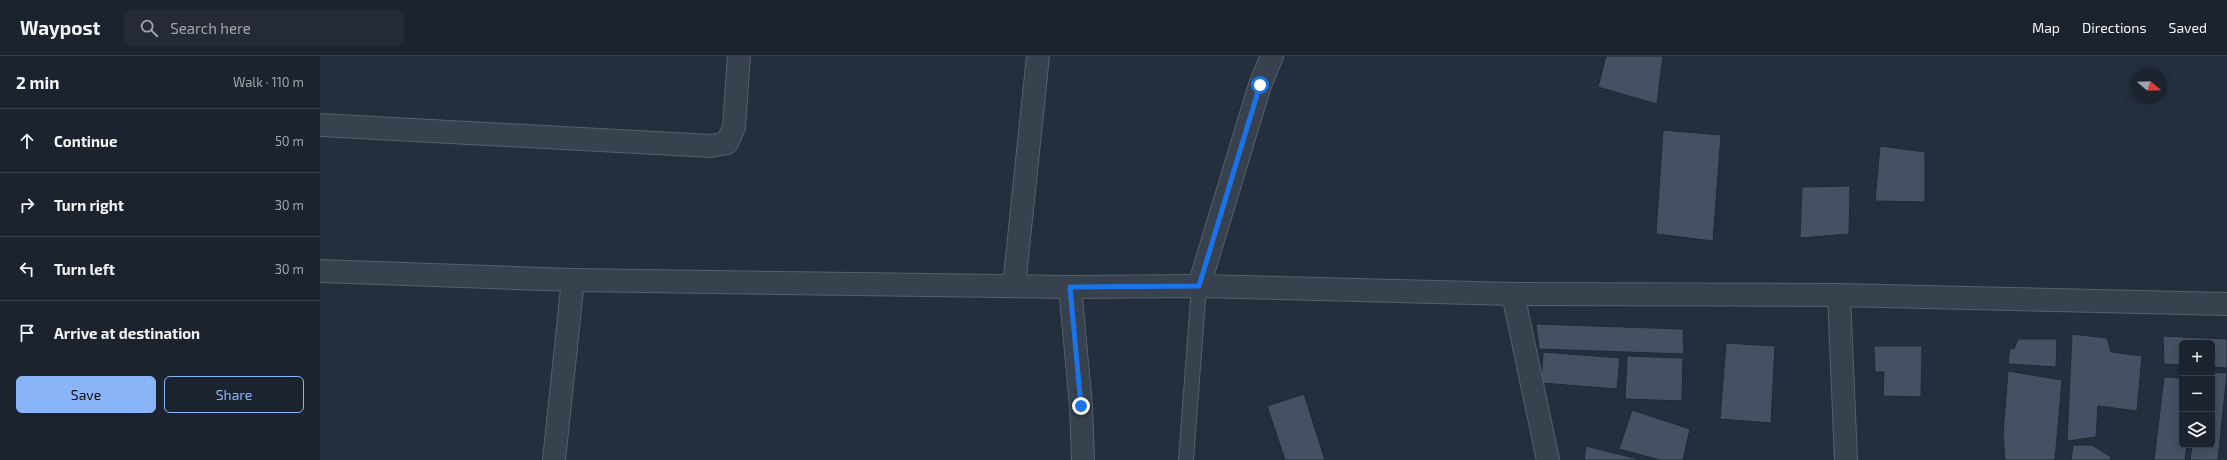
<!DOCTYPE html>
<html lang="en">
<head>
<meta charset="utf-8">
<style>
	body { margin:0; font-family:"Exo 2",sans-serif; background:#242b36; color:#f1f3f6 }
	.controls { position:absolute; right:12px; bottom:12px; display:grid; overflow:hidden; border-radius:6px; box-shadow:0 2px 10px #0003 }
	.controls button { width:36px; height:36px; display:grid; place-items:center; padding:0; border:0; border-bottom:1px solid #39404a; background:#1b232e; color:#f1f3f6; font:20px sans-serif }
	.compass { position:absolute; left:1811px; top:12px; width:36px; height:36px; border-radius:50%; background:#1b232e; box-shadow:0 2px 10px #0003; rotate:109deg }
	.stop { position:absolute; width:12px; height:12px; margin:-9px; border:3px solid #1a73e8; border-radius:50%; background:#fff }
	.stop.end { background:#1a73e8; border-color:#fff; box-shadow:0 1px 4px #0008 }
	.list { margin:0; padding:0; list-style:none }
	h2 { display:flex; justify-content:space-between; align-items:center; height:52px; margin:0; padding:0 16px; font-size:17px }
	h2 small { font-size:13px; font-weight:400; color:#a0a4aa }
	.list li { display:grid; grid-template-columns:26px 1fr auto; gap:12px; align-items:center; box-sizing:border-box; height:64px; padding:0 16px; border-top:1px solid #39404a }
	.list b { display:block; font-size:15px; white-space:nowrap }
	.list em { font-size:13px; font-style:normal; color:#a0a4aa }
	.actions { display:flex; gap:8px; padding:12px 16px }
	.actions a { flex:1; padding:9px 0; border:1px solid #8ab4f8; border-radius:6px; text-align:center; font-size:14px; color:#8ab4f8 }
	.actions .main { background:#8ab4f8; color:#111 }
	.icon { flex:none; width:22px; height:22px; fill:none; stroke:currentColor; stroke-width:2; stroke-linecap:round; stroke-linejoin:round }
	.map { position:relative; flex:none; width:1907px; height:404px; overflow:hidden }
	header { display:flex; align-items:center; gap:24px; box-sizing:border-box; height:56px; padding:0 20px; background:#1b232e; border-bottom:1px solid #39404a }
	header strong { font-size:19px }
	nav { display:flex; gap:22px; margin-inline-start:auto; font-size:14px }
	.search { width:280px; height:36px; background:#242b36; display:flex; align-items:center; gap:10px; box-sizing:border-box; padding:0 14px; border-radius:6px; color:#a0a4aa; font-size:15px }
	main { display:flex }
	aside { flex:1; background:#1b232e }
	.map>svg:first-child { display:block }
</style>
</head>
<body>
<header>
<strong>Waypost</strong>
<div class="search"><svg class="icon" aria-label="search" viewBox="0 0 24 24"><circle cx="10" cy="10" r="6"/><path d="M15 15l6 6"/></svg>Search here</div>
<nav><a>Map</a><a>Directions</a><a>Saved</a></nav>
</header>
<main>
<aside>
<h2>2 min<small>Walk · 110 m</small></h2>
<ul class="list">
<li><svg class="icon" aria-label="ahead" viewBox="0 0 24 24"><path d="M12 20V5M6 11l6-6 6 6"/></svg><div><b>Continue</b></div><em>50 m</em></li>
<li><svg class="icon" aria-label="right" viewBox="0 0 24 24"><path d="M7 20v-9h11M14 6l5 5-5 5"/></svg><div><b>Turn right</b></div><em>30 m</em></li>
<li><svg class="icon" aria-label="left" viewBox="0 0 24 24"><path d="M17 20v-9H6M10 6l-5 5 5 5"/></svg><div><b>Turn left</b></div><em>30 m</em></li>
<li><svg class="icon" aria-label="arrive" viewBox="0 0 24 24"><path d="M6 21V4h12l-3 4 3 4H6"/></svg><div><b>Arrive at destination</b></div></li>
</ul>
<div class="actions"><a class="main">Save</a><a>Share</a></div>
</aside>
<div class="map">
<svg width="1907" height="404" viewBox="0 0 1907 404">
	<rect width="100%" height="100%" fill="#242f3e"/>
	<g fill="#455162" stroke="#1f2835">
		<polygon points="1286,0 1343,0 1337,48 1278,31"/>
		<polygon points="1343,74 1401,79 1393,185 1336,178"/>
		<polygon points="1560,90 1605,96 1605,146 1555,145"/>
		<polygon points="1530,130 1529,178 1480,182 1482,131"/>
		<polygon points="1216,268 1363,273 1364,298 1219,293"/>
		<polygon points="1752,278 1787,282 1791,296 1822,300 1817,355 1778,350 1776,381 1747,385"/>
		<polygon points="1843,280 1907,283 1907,312 1892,311 1892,287 1862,287 1862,309 1844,308"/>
		<polygon points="1698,283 1737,283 1736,311 1688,308 1690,292 1694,293"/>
		<polygon points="1406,287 1455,290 1451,367 1400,363"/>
		<polygon points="1554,290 1602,290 1601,341 1563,340 1564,316 1555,316"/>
		<polygon points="1223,296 1300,302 1297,333 1221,327"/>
		<polygon points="1307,300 1363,302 1362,345 1305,343"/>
		<polygon points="1688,315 1742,324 1735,404 1685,404 1683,378"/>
		<polygon points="1892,316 1907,317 1898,404 1870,404 1872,389 1892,389"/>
		<polygon points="1844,321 1862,322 1862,389 1867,389 1865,404 1834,404"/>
		<polygon points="984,338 1005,404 965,404 947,350"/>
		<polygon points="1312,354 1370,373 1363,404 1340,404 1299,393"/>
		<polygon points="1753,389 1772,389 1791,401 1790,404 1751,404"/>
		<polygon points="1266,390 1322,404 1264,404"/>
	</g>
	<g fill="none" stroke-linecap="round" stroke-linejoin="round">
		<g stroke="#565f6c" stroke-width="16">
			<polyline id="service" points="866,404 879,230"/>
		</g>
		<g stroke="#565f6c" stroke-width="24">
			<g id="minor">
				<polyline points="0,69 391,90 407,87 414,71 419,0"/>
				<polyline points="0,215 253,224 750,231 879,230 1193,238 1519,239 1907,248"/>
				<polyline points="694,230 718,0"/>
				<polyline points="879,230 940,29 952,0"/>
				<polyline points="750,231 761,350 763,404"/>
				<polyline points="1193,238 1228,404"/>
				<polyline points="1519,239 1526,404"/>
				<polyline points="234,404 253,224"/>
			</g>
		</g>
		<use href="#service" stroke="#38414e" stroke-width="14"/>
		<use href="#minor" stroke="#38414e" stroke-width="22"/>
	</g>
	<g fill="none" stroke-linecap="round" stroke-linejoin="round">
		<polyline stroke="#1a73e8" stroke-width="5" points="761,350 750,231 879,230 940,29"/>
	</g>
</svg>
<div class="controls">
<button>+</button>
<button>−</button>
<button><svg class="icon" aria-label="layers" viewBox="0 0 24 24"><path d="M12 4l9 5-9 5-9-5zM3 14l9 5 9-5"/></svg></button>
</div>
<svg class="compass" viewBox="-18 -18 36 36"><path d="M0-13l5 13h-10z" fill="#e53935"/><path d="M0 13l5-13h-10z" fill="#a0a4aa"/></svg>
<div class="stop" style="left:940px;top:29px"></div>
<div class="stop end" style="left:761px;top:350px"></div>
</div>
</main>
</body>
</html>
